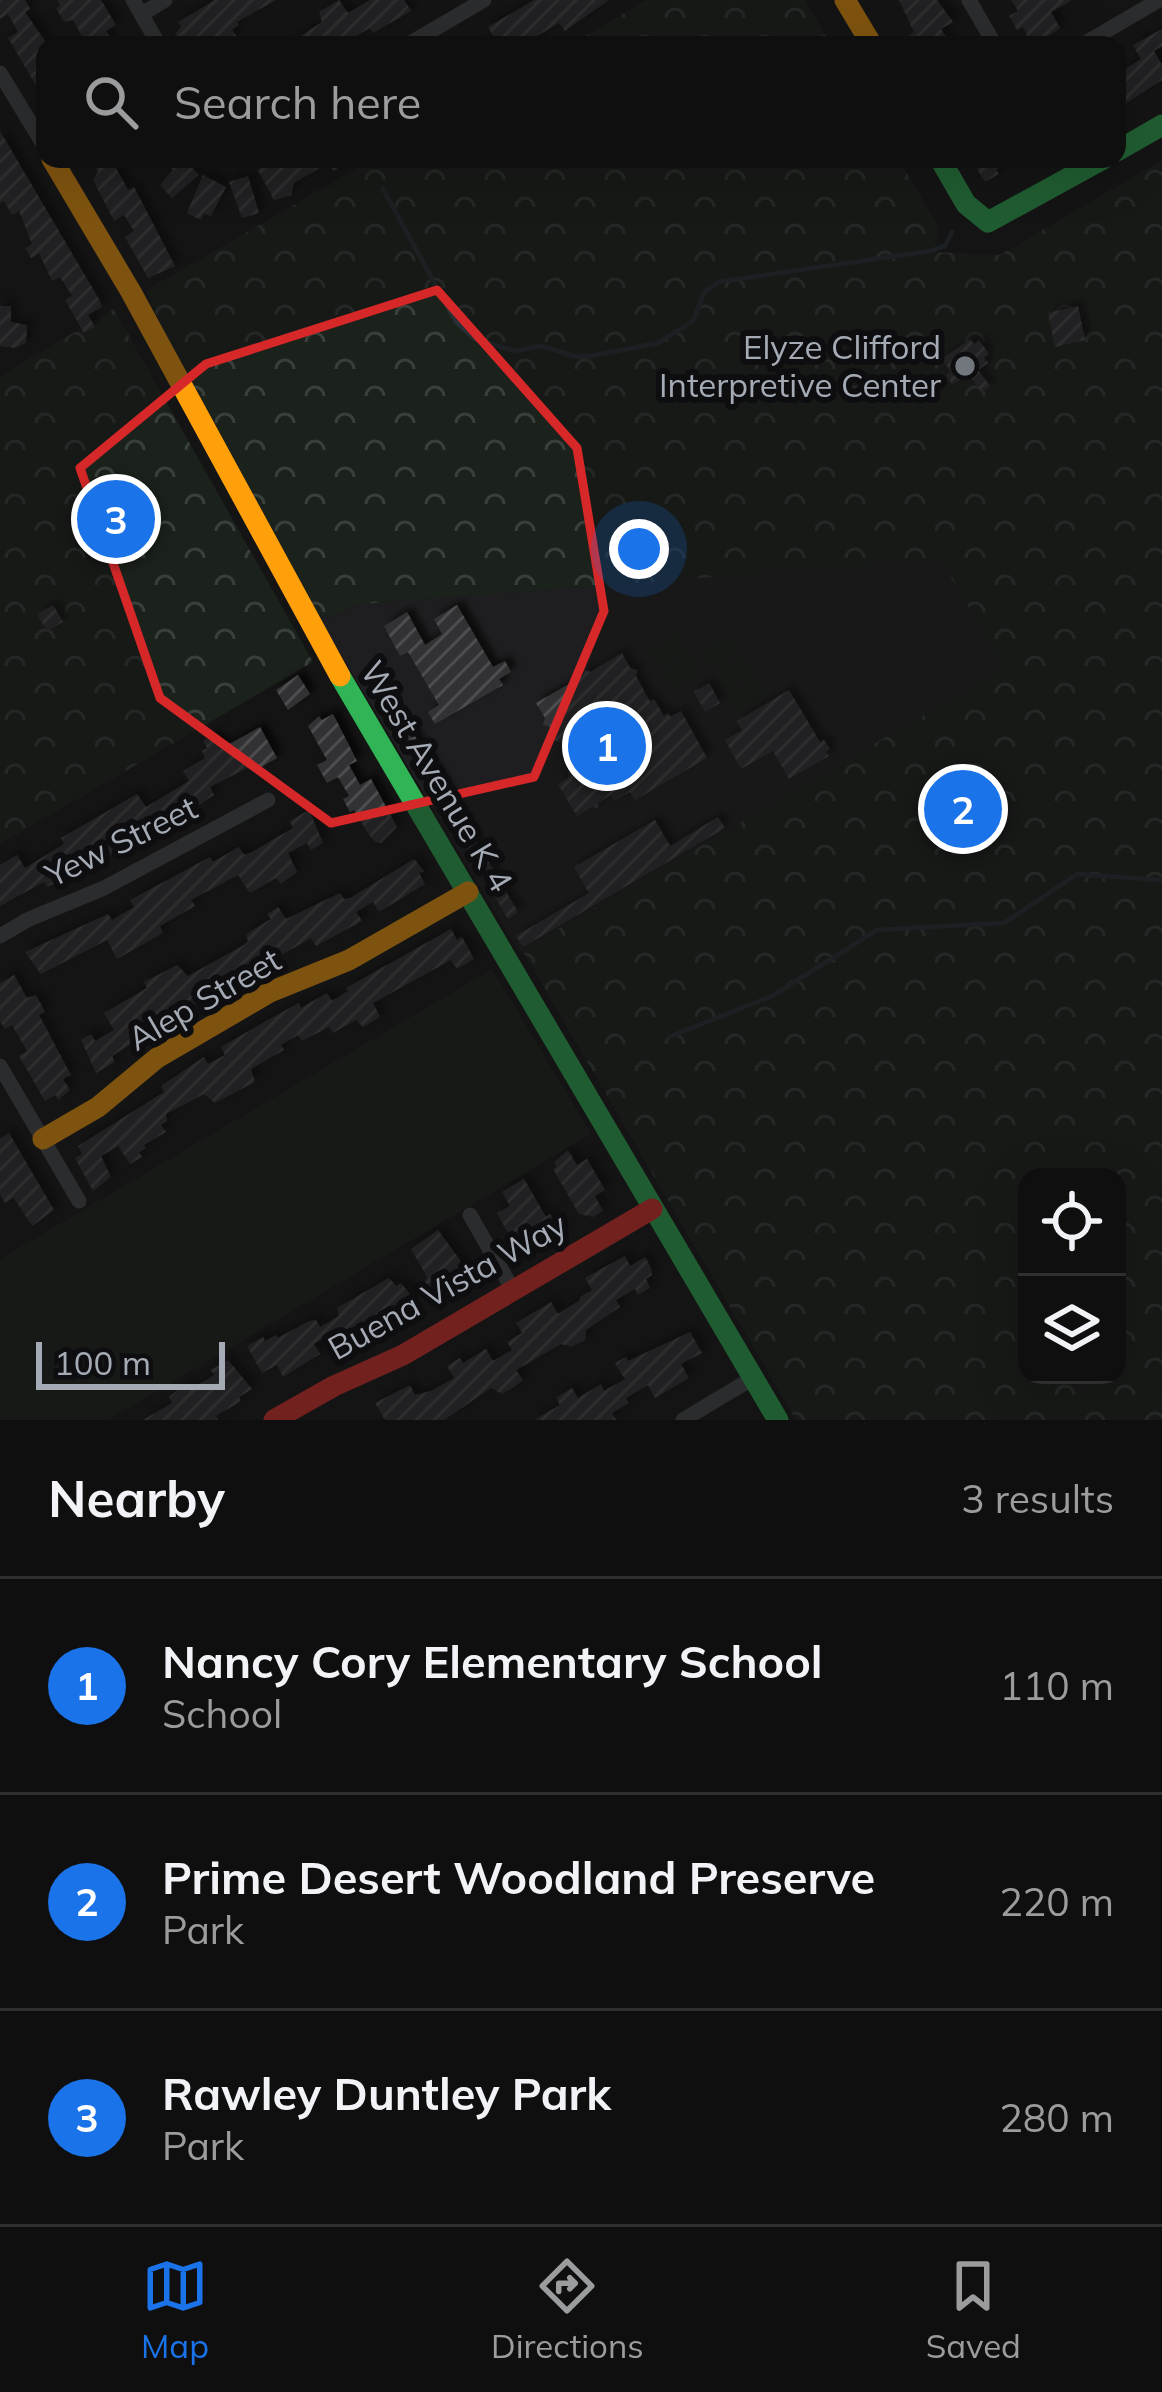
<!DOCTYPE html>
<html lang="en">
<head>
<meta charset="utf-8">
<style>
	body { margin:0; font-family:Mulish,sans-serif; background:#1d1d1d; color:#f1f3f6 }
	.controls { position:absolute; right:36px; bottom:36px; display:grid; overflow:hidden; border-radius:24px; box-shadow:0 12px 48px #0002 }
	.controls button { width:108px; height:108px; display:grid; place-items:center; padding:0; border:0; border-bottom:3px solid #2f2f2f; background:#0f0f0f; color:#f1f3f6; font:60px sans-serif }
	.scale { position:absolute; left:36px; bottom:30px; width:189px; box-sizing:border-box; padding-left:12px; border:6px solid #a5abb5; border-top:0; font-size:33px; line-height:42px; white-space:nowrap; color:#a5abb5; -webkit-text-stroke:9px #0e0e10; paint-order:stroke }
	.you { position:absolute; left:639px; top:549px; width:42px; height:42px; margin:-30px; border:9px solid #fff; border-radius:50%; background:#1a73e8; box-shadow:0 0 0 18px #1a73e833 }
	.badge { display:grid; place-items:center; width:78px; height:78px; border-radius:50%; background:#1a73e8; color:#fff; font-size:39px; font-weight:700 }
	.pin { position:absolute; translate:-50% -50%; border:6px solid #fff; box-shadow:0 3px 12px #0006 }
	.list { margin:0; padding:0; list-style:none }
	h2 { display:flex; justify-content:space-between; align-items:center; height:156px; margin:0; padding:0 48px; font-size:51px }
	h2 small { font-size:39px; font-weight:400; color:#9b9c9e }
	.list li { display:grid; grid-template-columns:78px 1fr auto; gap:36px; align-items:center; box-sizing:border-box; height:216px; padding:0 48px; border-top:3px solid #2f2f2f }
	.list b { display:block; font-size:45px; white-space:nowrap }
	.list p { margin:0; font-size:39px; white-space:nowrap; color:#9b9c9e }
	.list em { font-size:39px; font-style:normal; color:#9b9c9e }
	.icon { flex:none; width:66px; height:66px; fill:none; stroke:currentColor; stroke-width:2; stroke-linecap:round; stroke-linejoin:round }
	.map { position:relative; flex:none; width:1162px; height:1420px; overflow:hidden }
	.search { position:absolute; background:#0f0f0f; box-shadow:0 12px 48px #0002; left:36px; right:36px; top:36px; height:132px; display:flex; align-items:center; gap:30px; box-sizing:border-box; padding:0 42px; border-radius:24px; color:#9b9c9e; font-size:45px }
	.sheet { height:804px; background:#0f0f0f }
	nav { display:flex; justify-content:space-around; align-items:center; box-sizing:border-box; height:168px; border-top:3px solid #2f2f2f; background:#0f0f0f; font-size:33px; color:#9b9c9e }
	nav a { display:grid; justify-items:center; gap:6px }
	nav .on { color:#1a73e8 }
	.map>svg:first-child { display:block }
</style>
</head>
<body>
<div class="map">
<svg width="1162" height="1420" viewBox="0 0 1162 1420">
	<defs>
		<pattern id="forest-crowns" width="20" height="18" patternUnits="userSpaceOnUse" patternTransform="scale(3)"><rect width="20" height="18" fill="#1b211b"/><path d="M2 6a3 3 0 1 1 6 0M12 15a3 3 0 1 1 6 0" fill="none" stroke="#393f3a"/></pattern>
		<pattern id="building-hatch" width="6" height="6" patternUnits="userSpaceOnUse" patternTransform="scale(3)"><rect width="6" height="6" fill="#333335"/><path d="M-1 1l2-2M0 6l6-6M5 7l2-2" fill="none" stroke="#4e4e50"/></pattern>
		<filter id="shadow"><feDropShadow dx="6" dy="-6" stdDeviation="3" flood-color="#0009"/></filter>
	</defs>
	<rect width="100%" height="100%" fill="#141414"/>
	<polygon fill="#1e1e20" points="941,559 1005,668 519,952 317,615 329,618 358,604"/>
	<g fill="#1b211b">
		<polygon points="678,632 689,652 660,669 648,650"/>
		<polygon points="731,634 742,653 712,670 701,651"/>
		<polygon points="691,654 702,673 672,690 661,671"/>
		<polygon points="744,655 755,674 725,691 714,672"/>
		<polygon points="756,676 767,695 738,713 726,694"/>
		<polygon points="492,969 591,1134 108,1420 0,1420 0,1259"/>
	</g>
	<g fill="url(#forest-crowns)" fill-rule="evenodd">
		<polygon points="647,0 805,0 831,45 570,45"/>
		<path d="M373,159h525l40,66 -3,27 65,3 162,-95v1260h-366l-274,-470 482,-282 -63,-108 -583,44 -29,14 -12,-3 -159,-294 -11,-31zM1027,1177h90v198h-90z"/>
		<polygon points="114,309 313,662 0,844 0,376"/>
	</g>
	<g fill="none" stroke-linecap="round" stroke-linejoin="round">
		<g stroke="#283035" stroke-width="4.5">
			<polyline points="383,189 456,322 475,339 515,351 541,346 577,357 591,356 658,343 693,321 704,293 718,282 930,251 945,246 952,232"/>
			<polyline points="669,1037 772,996 877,930 1004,923 1077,874 1162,880"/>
		</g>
	</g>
	<g fill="url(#building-hatch)" filter="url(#shadow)">
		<polygon points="0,0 25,0 30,9 25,12 45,41 45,101 8,38 18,32 8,14 0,19"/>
		<polygon points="57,0 101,0 116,25 106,31 114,45 87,45 73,20 64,22 56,8 60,6"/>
		<polygon points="215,0 276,0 237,22 239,25 232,30 236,36 222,43 217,37 203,45 182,45 175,34 181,27 178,22"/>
		<polygon points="339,0 348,13 370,0 404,0 411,11 373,33 370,28 351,39 354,45 287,45 322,22 319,12"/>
		<polygon points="534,0 609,0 565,31 559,23 537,36 540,41 534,45 479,45 493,36 488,27"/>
		<polygon points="899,0 937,0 953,22 941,29 951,45 913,45 908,36 914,32"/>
		<polygon points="1011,0 1072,0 1051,12 1060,28 1035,45 1032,45 1023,27 1017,30 1009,16 1018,11"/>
		<polygon points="1162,29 1162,46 1154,51 1162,65 1162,80 1122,106 1117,97 1117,74 1141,59 1133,45"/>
		<polygon points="0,131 100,301 102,307 88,315 95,327 84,333 65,300 72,296 60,277 52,281 39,253 31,258 25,248 32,244 19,211 12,215 4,201 0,203"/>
		<polygon points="90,159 111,159 128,190 134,187 175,266 148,278 125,237 134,231 124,215 114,221 93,180 98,172"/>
		<polygon points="164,159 184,159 199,175 172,198 160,185 173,170"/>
		<polygon points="288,159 353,159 333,171 328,163 294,183 291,195 274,200 258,170 273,160 276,166"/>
		<polygon points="971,159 1014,159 996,170 999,174 985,182"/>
		<polygon points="203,175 226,187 211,216 204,214 201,220 187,213"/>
		<polygon points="248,176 259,213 242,218 229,182"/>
		<polygon points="0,306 11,306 11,322 27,325 26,343 15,348 0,346"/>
		<polygon points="1078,306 1085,340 1055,347 1048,313"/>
		<polygon points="970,339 974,344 979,340 989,354 984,358 988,363 978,370 990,386 981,392 970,376 952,384 946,375 951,372 942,359"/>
		<polygon points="53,605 63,622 47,631 37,614"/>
		<polygon points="457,605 493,667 505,661 511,672 499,679 503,685 435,724 428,712 439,705 408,652 400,656 384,626 407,612 425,645 442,634 434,619"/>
		<polygon points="622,653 630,668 637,670 636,676 650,702 654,699 664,716 668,713 670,717 681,711 707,758 635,800 630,792 614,801 611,795 599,802 597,808 592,807 577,816 558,784 569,777 567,773 571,771 561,754 575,746 552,740 555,728 543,725 545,718 536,703 583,676 584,669 590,672"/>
		<polygon points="298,675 310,694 288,710 276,690"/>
		<polygon points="709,683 720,703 705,712 694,692"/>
		<polygon points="789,690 820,742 824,740 830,749 826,752 829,756 789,779 773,751 741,769 725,740 742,730 737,721"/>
		<polygon points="333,714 357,761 349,765 360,785 371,779 397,827 381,843 375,842 367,832 354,810 350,812 343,799 349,796 338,777 327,783 317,765 327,760 308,726 319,716 322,720"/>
		<polygon points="409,726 518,912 508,919 398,733"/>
		<polygon points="260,727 277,758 258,769 255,764 210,787 214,795 166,827 165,824 111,855 106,847 90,856 93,863 75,874 47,887 44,882 0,906 0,865 17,855 25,868 64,844 61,838 137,794 146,807 189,781 183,771 205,758 202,751 207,748 203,741 213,735 226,746"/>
		<polygon points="309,810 323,843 311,850 307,843 288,853 297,872 281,884 276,878 250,893 238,875 191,900 195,906 160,926 163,933 117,959 107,940 41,974 25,952 108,914 112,920 134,907 130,900 210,857 213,862 239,847 244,855 252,852 293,828 290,821"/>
		<polygon points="718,817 725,828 523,947 516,936 589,893 574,867 655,820 670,846"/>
		<polygon points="414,859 424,871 419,873 425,884 379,912 373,902 356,912 362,921 316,946 311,938 189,1008 184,1000 166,1011 170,1019 112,1056 115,1062 96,1073 81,1040 91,1034 95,1041 114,1030 104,1013 147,988 144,982 177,965 188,976 244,945 248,941 246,934 271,919 267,914 278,907 286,919 340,893 344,899 350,898"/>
		<polygon points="451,929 457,940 462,937 474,959 457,969 451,960 373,1003 380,1017 363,1027 356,1020 333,1033 329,1027 302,1041 298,1035 281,1045 284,1050 251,1069 255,1082 215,1103 204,1094 166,1114 167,1121 161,1125 166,1132 144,1145 146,1148 139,1152 142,1157 130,1164 118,1146 101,1156 111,1177 93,1191 75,1158 82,1154 78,1146 164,1092 161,1086 204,1057 208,1064 225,1055 221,1047 266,1021 299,1003 301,1008 327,993 332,1001 348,991 346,988"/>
		<polygon points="14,975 27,998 36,995 45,1012 39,1015 71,1075 63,1079 70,1090 58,1100 56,1095 45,1101 19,1056 27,1051 23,1044 12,1025 5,1029 0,1021 0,983"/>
		<polygon points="9,1133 54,1210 32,1226 14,1198 5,1203 0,1194 0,1139"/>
		<polygon points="568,1150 577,1165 587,1159 605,1190 595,1196 603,1211 593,1217 579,1214 553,1169 557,1167 554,1162"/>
		<polygon points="524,1179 546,1217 550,1214 562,1234 535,1250 527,1236 514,1244 497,1213 510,1206 502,1192"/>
		<polygon points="438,1230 468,1271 455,1278 464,1292 436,1307 424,1284 427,1277 411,1249"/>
		<polygon points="625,1256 630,1266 645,1257 651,1268 652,1275 646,1279 650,1288 638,1295 635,1289 616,1300 620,1307 586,1330 585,1340 572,1347 561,1344 516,1370 523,1380 514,1387 502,1394 491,1388 444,1420 385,1420 375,1403 410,1385 415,1395 431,1391 454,1378 447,1366 460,1358 463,1363 486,1349 493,1361 512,1350 507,1342 522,1333 516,1323 551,1302 558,1314 580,1300 580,1297 592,1290 585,1278"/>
		<polygon points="389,1278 396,1286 401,1283 413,1298 398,1306 404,1317 349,1338 342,1327 314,1344 320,1354 283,1377 277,1365 262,1373 247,1346 263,1337 265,1341 276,1335 278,1338 309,1321 316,1320 320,1327 339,1316 337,1308"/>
		<polygon points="690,1332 702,1353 681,1364 689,1378 655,1398 648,1385 626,1398 629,1403 612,1413 616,1420 534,1420 560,1405 556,1398 572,1388 578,1398 601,1384 604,1391 625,1379 615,1363 626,1357 628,1361"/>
		<polygon points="228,1360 252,1389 239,1397 241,1401 216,1416 218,1420 143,1420 172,1403 169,1397 175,1392 189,1384 192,1389 210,1378 214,1375 211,1370"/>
	</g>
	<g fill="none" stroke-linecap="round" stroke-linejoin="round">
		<g stroke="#484a4d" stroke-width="15">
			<polyline points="133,0 159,45"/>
			<polyline points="969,0 995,45"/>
			<polyline points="142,14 165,0"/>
			<polyline points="407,45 484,0"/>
			<polyline points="1082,45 1159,0"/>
			<polyline points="0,73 45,147"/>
			<polyline points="0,936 27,920 104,888 268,800"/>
			<polyline points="0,1066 79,1201"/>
			<polyline points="470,1215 513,1290"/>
			<polyline points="683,1420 753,1378"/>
		</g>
		<g stroke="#30b455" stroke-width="21">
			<polyline points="1117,151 1162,125"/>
			<polyline points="940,159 966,204 988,222 1103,159"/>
			<polyline points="340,676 778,1420"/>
		</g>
		<g stroke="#ff9f0a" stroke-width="21">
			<polyline points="845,0 872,45"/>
			<polyline points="52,159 131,292 340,676"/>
			<polyline points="43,1139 98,1107 157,1058 270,992 349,960 468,892"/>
		</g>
		<polyline stroke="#e5322d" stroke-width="21" points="274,1420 334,1386 403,1355 652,1209"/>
	</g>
	<path d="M0 0H1162V1420H0ZM437,290l140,158 27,163 -70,166 -203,46 -171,-125 -80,-230 126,-104z" fill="#141414" fill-opacity=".55" fill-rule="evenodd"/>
	<path fill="none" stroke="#d62828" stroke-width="9" stroke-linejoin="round" d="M437,290l140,158 27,163 -70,166 -203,46 -171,-125 -80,-230 126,-104z"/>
	<circle fill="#72767d" stroke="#0e0e10" stroke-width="4.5" cx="965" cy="366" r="12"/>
	<g text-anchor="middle" stroke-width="12" stroke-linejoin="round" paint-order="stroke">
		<g font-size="33" fill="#a5abb5" stroke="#0e0e10" text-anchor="end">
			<text x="941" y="359">Elyze Clifford<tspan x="941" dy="38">Interpretive Center</tspan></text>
		</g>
		<g font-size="33" fill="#a5abb5" stroke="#0e0e10">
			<text transform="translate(437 776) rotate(59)" y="12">West Avenue K 4</text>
			<text transform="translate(121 841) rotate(-26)" y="12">Yew Street</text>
			<text transform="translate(204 999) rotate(-30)" y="12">Alep Street</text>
			<text transform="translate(447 1286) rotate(-29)" y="12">Buena Vista Way</text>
		</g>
	</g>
</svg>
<div class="controls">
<button><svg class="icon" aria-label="locate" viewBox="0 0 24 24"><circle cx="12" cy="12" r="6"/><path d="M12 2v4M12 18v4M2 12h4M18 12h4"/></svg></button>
<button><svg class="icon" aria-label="layers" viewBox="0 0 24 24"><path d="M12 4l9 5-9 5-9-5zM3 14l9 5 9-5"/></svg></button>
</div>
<div class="scale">100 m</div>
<div class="you"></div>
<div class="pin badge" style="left:607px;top:746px">1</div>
<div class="pin badge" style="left:963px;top:809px">2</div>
<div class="pin badge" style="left:116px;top:519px">3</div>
<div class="search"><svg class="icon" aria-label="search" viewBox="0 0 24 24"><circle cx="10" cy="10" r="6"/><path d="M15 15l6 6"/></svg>Search here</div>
</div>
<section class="sheet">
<h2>Nearby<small>3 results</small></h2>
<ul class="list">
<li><span class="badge">1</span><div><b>Nancy Cory Elementary School</b><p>School</p></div><em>110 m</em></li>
<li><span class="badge">2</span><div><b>Prime Desert Woodland Preserve</b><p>Park</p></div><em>220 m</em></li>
<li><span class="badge">3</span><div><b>Rawley Duntley Park</b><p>Park</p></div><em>280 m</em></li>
</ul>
</section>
<nav>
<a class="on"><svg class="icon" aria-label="map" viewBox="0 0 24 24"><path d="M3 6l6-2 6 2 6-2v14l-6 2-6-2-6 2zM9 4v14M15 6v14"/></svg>Map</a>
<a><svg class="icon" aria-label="directions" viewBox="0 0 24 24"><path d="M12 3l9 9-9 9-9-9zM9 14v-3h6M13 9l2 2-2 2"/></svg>Directions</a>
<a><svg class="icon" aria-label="saved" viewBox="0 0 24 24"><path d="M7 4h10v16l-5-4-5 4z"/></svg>Saved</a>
</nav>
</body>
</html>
